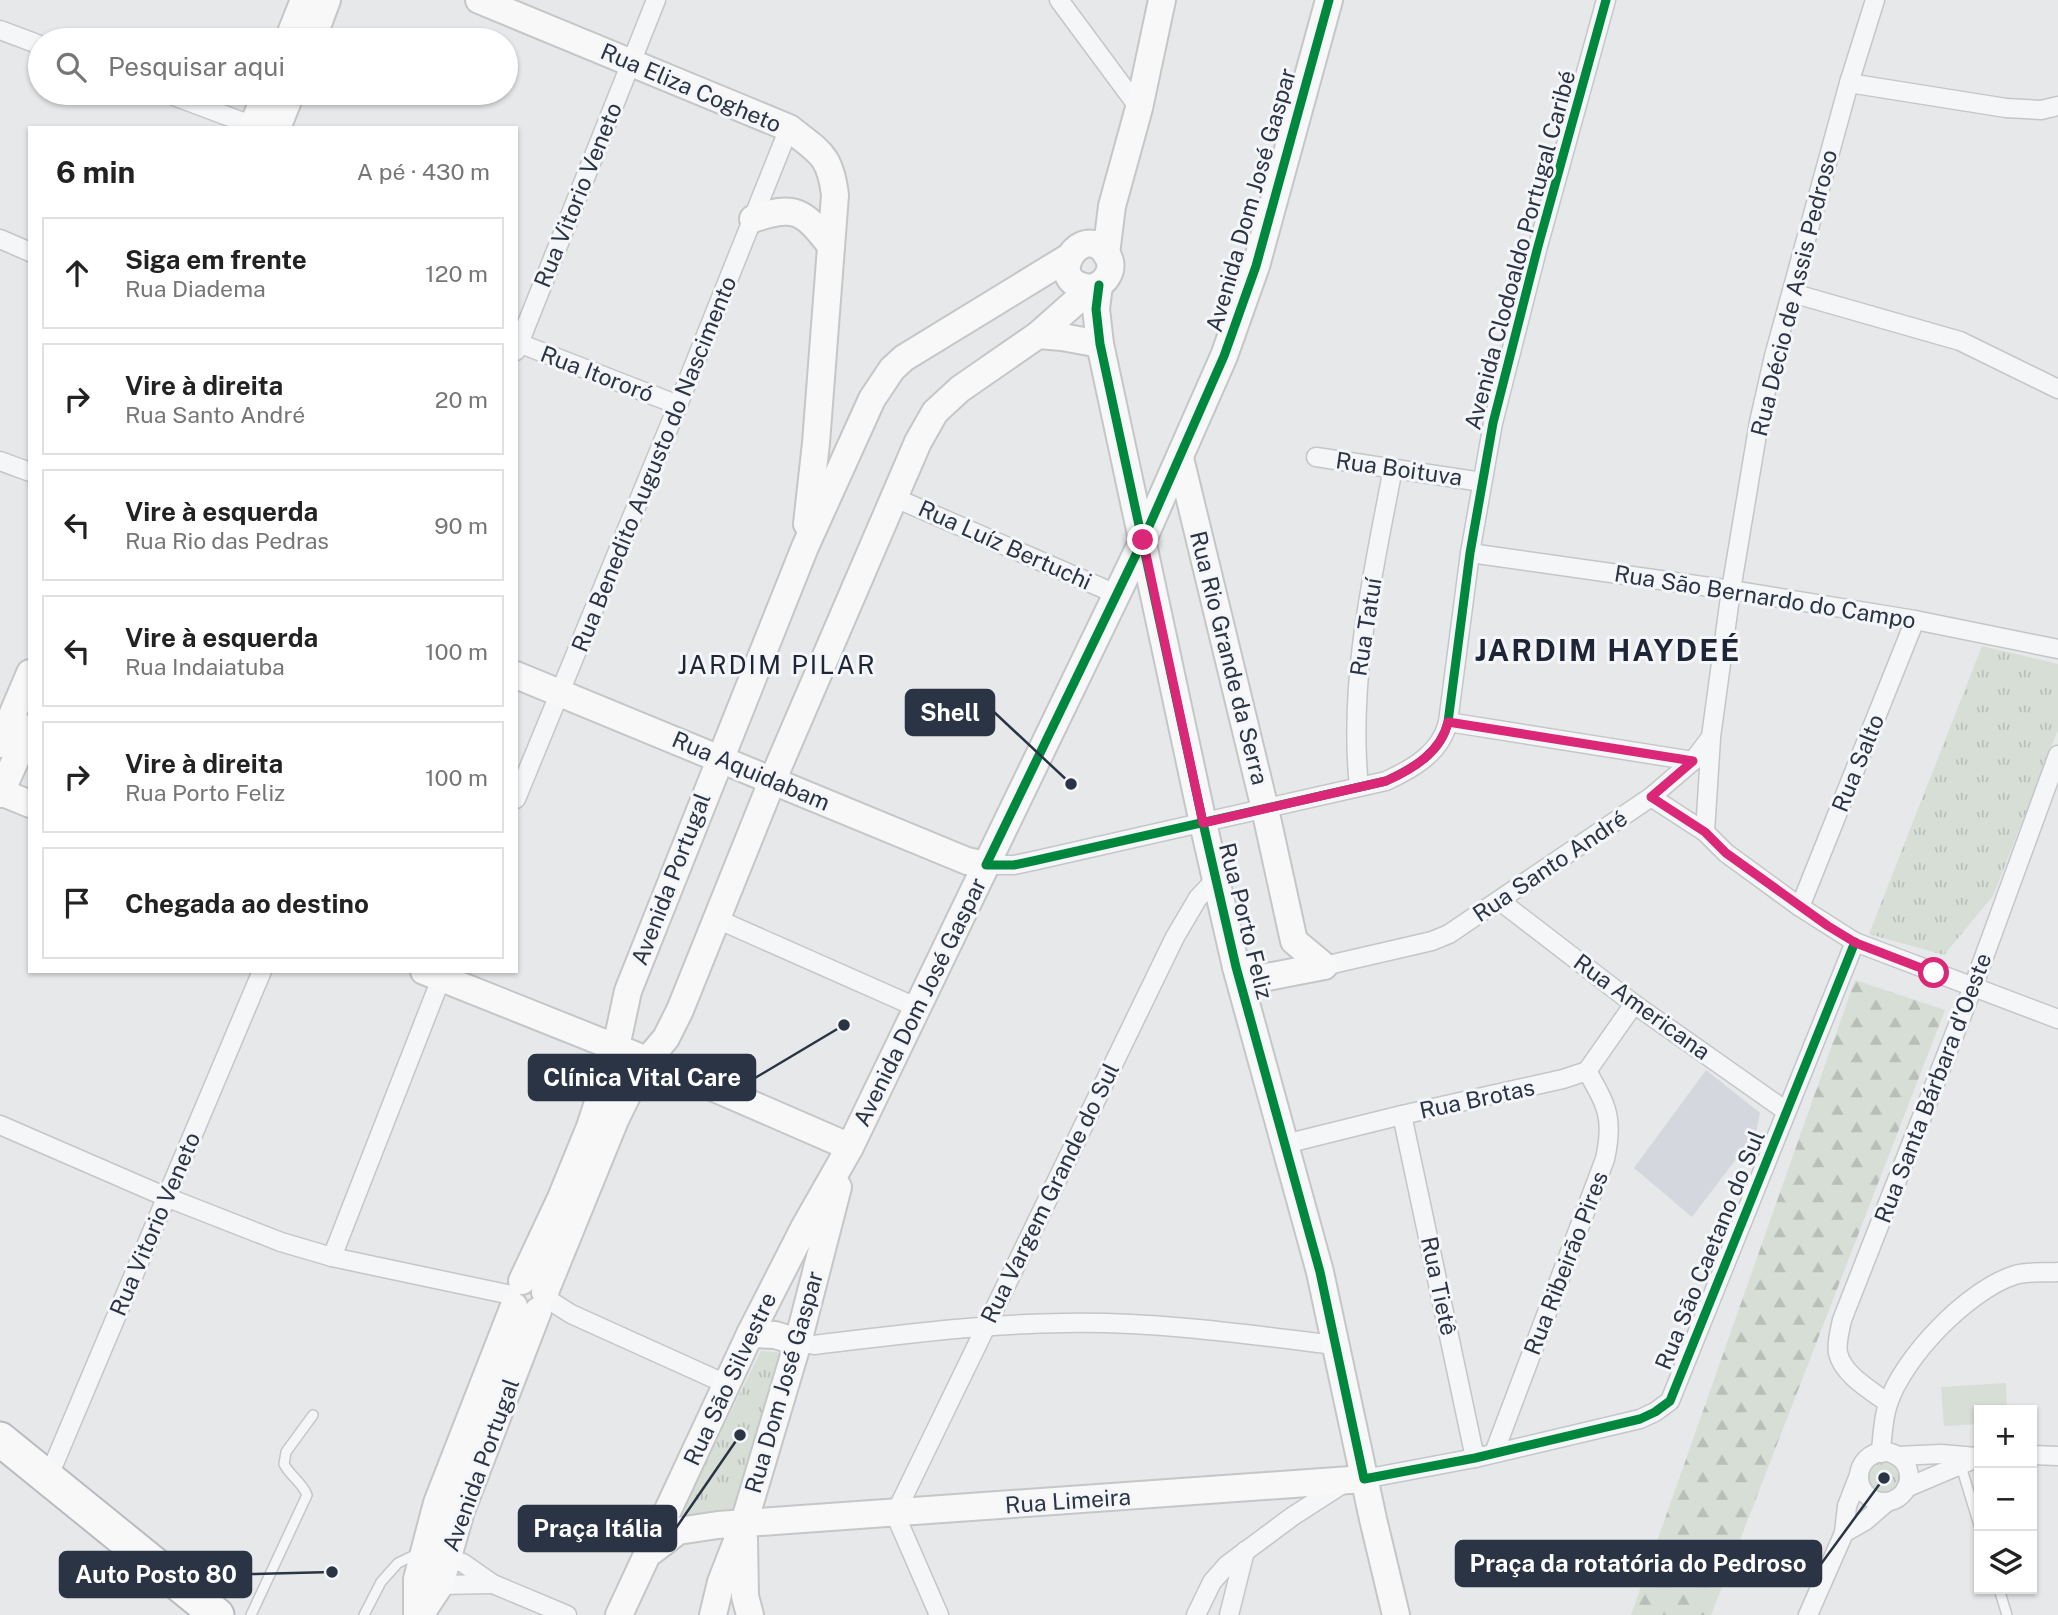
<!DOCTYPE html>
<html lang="pt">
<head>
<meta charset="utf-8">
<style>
	body { margin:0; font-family:"Public Sans",sans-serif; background:#f6f6f6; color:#222 }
	.controls { position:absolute; right:21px; bottom:21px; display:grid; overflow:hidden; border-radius:0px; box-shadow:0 2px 5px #0004 }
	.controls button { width:63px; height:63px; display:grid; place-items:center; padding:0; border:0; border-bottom:2px solid #e0e0e0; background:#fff; color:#222; font:35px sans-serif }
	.stop { position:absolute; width:21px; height:21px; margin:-16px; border:5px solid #db2777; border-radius:50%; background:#fff }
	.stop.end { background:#db2777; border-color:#fff; box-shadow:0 2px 7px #0008 }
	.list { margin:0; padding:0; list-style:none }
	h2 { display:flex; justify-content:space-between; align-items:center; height:91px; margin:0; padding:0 28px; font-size:30px }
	h2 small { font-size:23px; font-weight:400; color:#767676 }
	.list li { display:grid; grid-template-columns:46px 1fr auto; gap:21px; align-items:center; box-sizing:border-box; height:112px; margin:0 14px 14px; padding:0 14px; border:2px solid #e0e0e0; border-radius:0px }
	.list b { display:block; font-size:26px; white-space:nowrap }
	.list p { margin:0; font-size:23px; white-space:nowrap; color:#767676 }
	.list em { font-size:23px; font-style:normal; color:#767676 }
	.icon { flex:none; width:38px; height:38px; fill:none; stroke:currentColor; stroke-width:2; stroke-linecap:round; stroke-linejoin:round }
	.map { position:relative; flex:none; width:2058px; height:1615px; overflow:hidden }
	.search { position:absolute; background:#fff; box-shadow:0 2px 5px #0004; left:28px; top:28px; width:490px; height:77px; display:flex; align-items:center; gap:18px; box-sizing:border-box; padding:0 24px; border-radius:38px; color:#767676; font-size:26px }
	.panel { position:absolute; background:#fff; box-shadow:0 2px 5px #0004; left:28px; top:126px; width:490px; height:847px; border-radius:0px }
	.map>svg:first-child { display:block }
</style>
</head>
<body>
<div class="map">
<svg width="2058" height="1615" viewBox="0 0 2058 1615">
	<defs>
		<pattern id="forest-firs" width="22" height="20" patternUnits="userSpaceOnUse" patternTransform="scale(1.75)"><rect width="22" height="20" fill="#d6ded6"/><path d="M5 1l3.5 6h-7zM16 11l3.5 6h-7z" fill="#b8bfb9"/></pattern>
		<pattern id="park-tufts" width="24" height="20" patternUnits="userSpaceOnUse" patternTransform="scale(1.75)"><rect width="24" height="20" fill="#d6ded6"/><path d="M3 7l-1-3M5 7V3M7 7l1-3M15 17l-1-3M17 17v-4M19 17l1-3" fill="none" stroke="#b8bfb9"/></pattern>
	</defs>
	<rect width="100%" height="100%" fill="#e6e8ea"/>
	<polygon fill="#d4d7dd" points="1706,1070 1760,1113 1756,1133 1692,1217 1634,1168"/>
	<polygon fill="url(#forest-firs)" points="1855,980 1945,1010 1711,1615 1631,1615"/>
	<g fill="url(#park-tufts)">
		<polygon points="1982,646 2058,664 2058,730 1993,896 1944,955 1869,934"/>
		<polygon points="761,1351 785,1353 736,1518 675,1525"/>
		<circle cx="1884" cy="1478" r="22"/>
	</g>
	<polygon fill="#d6ded6" points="2006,1383 2007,1410 1979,1410 1979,1424 1944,1426 1941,1387"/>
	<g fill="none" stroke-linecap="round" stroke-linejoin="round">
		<g stroke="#c4c6c8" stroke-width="12">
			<g id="lane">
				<polyline points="1960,1463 1979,1525"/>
				<polyline points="1999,1589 2007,1615"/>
				<path d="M251,1615l56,-120c-5,-13 -17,-19 -23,-31l2,-12 27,-37"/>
				<polyline points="364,1615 381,1582 398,1563 419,1553"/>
			</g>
		</g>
		<g stroke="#c4c6c8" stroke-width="21">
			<g id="street">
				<polyline points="1059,0 1139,108"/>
				<polyline points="0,30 40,45"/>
				<polyline points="1849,83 2006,108 2041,110 2058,106"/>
				<polyline points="166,93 259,128"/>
				<polyline points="0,239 30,252"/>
				<polyline points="1792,293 1960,341 2058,389"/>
				<polyline points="516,342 678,405"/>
				<polyline points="516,351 656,0"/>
				<polyline points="1316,457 1482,482"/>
				<polyline points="0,461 30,472"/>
				<polyline points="893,497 1116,594"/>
				<polyline points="1470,553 1731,590 1915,620 2058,649"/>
				<polyline points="1448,722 1693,761"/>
				<path d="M1359,787c-11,-108 14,-213 34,-319"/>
				<polyline points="1651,797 1705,832 1726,853 1800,907 1855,942 2058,1019"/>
				<polyline points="516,799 678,405 789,128"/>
				<polyline points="1705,832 1711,738"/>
				<path d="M986,865h28l19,-4 353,-80c26,-12 55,-28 62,-59l22,-169 23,-130 44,-173 69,-250"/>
				<polyline points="1500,901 1634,1004 1786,1111"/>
				<polyline points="1800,907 1915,620"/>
				<polyline points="717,919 918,1008"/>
				<polyline points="1324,966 1432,941 1449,934 1651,797 1693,761 1711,737 1731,590 1759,422 1774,356 1849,83 1875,0"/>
				<polyline points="1402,1115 1475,1458"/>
				<polyline points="0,1125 166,1197 281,1242 332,1257 511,1295"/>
				<polyline points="1285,1144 1402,1115 1563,1079 1587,1071 1634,1004"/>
				<polyline points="332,1257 444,971"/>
				<polyline points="546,1298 571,1314 726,1384"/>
				<path d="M798,1342l16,3c83,-10 166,-21 250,-22 90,-2 181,11 271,22"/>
				<path d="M1888,1403c-16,-12 -45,-28 -50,-50 -2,-10 2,-23 4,-33l131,-333 85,-232"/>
				<circle cx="1884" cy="1477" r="25"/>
				<path d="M1494,1453l111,-294c9,-41 2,-53 -18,-88"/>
				<path d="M1881,1453c1,-16 2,-34 7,-49 15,-47 80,-114 127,-129 13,-4 29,-2 43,-3"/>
				<polyline points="2032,1455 2058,1456"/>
				<polyline points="1897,1456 1941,1454 1976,1457"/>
				<polyline points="48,1478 262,971"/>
				<polyline points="1364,1479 1475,1458 1640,1419 1655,1412 1670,1401 1855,942"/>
				<polyline points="1906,1488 1979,1457"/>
				<polyline points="1844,1533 1865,1521 1887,1502"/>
				<polyline points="438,1555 463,1563 493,1584 567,1615"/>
				<polyline points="430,1583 440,1585 493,1584"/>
				<polyline points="939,1615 895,1514 1175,937 1198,898 1216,879"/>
				<polyline points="1196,1615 1212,1582 1227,1565 1293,1516 1346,1482"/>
				<polyline points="1229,1615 1245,1551"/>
				<polyline points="1808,1615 1844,1533 1847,1506 1859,1475"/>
			</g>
		</g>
		<g stroke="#c4c6c8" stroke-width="30">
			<g id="secondary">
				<path d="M479,0l310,128c30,24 41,26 46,67l-19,248 -9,81"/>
				<polyline points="288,40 304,0"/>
				<polyline points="312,40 327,0"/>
				<polyline points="252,128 266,93"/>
				<polyline points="277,128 291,93"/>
				<path d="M753,219c42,-15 51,-8 78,27"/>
				<polyline points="1106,254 1112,206 1139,108 1162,0"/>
				<polyline points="1099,285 1096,309 1100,344 1203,823 1236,967 1320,1272 1373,1519 1396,1615"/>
				<polyline points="1038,335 1062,337 1100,344"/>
				<polyline points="1180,458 1265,809 1294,941 1324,966"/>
				<polyline points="516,675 967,861 986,865"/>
				<polyline points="0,744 30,673"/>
				<polyline points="1,792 30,804"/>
				<polyline points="0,794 30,728"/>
				<polyline points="1236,967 1262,978 1324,966"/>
				<polyline points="424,971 682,1074 850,1147"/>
				<polyline points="522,1281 561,1198 590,1127 616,1047 628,991 805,547 872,399 892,369 904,358 1069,257"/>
				<path d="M545,1292l70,-172 25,-51 26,-31 14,-28 93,-231 145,-337 17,-30 25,-23 78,-54 53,-47c15,-4 26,-20 15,-35 -24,-33 -66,30 -15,35"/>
				<polyline points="750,1334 775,1335 798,1342"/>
				<polyline points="744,1539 745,1596 750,1615"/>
				<polyline points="652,1551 678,1531 718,1525 1364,1479"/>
				<polyline points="417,1615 417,1579 437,1503 514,1306"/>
				<polyline points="420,1615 440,1585 461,1511 538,1311"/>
				<polyline points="619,1615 750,1334 804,1228 850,1147 1143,540 1224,356 1256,266 1329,0"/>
				<polyline points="713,1615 721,1582 744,1523 798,1342 838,1187"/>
			</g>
		</g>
		<g stroke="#b8bbbf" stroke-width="37">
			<polyline id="highway" points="0,1439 217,1615"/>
		</g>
		<use href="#lane" stroke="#f5f6f7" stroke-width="9"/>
		<use href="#street" stroke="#f5f6f7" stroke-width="18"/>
		<use href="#secondary" stroke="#f8f8f8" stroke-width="26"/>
		<use href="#highway" stroke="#f8f8f8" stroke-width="33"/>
		<g stroke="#f4f6f9" stroke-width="13">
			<g id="cycleway">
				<path d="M1329,0l-73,266 -32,90 -81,184 -157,325h28l19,-4 353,-80c26,-12 55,-28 62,-59l22,-169 23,-130 44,-173 69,-250"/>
				<polyline points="1099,285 1096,309 1100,344 1203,823 1236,967 1320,1272 1364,1479 1475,1458 1640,1419 1655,1412 1670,1401 1855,942"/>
			</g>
		</g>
		<use href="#cycleway" stroke="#00873e" stroke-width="9"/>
	</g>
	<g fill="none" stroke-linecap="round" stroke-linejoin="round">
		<path stroke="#db2777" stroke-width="9" d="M1143,540l60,283 183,-42c27,-12 55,-29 62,-59l245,39 -42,36 54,35 21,21 102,73 28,17 78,30"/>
	</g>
	<g text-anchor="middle" stroke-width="6" stroke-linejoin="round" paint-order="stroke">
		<g font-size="23" fill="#2b3445" stroke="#f4f6f9">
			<text transform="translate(691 88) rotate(23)" y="8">Rua Eliza Cogheto</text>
			<text transform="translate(578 195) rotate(-68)" y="8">Rua Vitorio Veneto</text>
			<text transform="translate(1251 200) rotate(-74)" y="8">Avenida Dom José Gaspar</text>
			<text transform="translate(1520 250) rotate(-75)" y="8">Avenida Clodoaldo Portugal Caribé</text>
			<text transform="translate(1794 293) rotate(-76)" y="8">Rua Décio de Assis Pedroso</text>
			<text transform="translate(597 374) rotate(21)" y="8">Rua Itororó</text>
			<text transform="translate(654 464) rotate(-68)" y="8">Rua Benedito Augusto do Nascimento</text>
			<text transform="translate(1399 469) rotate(8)" y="8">Rua Boituva</text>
			<text transform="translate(1005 545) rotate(24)" y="8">Rua Luíz Bertuchi</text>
			<text transform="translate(1765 597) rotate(9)" y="8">Rua São Bernardo do Campo</text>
			<text transform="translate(1366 627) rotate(-81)" y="8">Rua Tatuí</text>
			<text transform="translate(1229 658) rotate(76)" y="8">Rua Rio Grande da Serra</text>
			<text transform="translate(1858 763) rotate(-68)" y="8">Rua Salto</text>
			<text transform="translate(751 771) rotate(23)" y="8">Rua Aquidabam</text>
			<text transform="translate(1550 866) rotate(-34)" y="8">Rua Santo André</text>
			<text transform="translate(671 879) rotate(-69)" y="8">Avenida Portugal</text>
			<text transform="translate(1246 921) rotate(76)" y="8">Rua Porto Feliz</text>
			<text transform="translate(920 1002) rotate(-64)" y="8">Avenida Dom José Gaspar</text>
			<text transform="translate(1642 1007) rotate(36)" y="8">Rua Americana</text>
			<text transform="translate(1933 1088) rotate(-69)" y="8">Rua Santa Bárbara d'Oeste</text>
			<text transform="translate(1477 1099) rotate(-12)" y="8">Rua Brotas</text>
			<text transform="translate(1050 1193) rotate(-64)" y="8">Rua Vargem Grande do Sul</text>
			<text transform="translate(155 1224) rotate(-67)" y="8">Rua Vitorio Veneto</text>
			<text transform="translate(1710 1250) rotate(-68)" y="8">Rua São Caetano do Sul</text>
			<text transform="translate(1566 1263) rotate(-69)" y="8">Rua Ribeirão Pires</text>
			<text transform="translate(1439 1286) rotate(78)" y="8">Rua Tietê</text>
			<text transform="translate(730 1379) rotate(-65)" y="8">Rua São Silvestre</text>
			<text transform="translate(784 1382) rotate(-74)" y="8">Rua Dom José Gaspar</text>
			<text transform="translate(481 1465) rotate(-70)" y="8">Avenida Portugal</text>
			<text transform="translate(1068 1501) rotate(-4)" y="8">Rua Limeira</text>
		</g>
		<g font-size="26" letter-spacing="2" fill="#1d2536" stroke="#f4f6f9">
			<text x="777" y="674">JARDIM PILAR</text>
		</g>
		<g font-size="30" font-weight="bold" letter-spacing="2" fill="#1d2536" stroke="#f4f6f9">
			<text x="1608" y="661">JARDIM HAYDEÉ</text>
		</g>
	</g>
	<path fill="none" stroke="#2b3445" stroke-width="2.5" d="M1071 784L994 712M844 1025L755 1078M740 1435L676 1528M1884 1478L1821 1564M332 1572L251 1574"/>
	<g fill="#2b3445" stroke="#f4f6f9" stroke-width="2.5">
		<circle cx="1071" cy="784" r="7"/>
		<circle cx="844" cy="1025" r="7"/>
		<circle cx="740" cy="1435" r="7"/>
		<circle cx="1884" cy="1478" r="7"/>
		<circle cx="332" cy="1572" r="7"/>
	</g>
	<g fill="#2b3445" stroke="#2b3445" stroke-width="2.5">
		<rect x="906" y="690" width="88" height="45" rx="7"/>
		<rect x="529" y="1055" width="226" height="45" rx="7"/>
		<rect x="519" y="1506" width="157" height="45" rx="7"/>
		<rect x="1456" y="1541" width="365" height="45" rx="7"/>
		<rect x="60" y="1552" width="191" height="45" rx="7"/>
	</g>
	<g font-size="24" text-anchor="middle" font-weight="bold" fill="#fff">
		<text x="950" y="721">Shell</text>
		<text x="642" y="1086">Clínica Vital Care</text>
		<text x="598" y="1537">Praça Itália</text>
		<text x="1638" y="1572">Praça da rotatória do Pedroso</text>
		<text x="156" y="1583">Auto Posto 80</text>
	</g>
</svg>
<div class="controls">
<button>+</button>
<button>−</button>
<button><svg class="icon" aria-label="layers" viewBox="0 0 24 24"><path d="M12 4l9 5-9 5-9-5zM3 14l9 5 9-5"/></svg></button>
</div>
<div class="stop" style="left:1934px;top:973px"></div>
<div class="stop end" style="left:1143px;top:540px"></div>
<div class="search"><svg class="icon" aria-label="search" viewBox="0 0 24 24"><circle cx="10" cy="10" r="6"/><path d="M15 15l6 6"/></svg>Pesquisar aqui</div>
<section class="panel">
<h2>6 min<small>A pé · 430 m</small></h2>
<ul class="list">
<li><svg class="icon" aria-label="ahead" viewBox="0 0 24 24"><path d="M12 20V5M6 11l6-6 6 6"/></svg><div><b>Siga em frente</b><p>Rua Diadema</p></div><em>120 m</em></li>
<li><svg class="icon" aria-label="right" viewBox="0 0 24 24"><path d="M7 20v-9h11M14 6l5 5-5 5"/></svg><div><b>Vire à direita</b><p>Rua Santo André</p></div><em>20 m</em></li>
<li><svg class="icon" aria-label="left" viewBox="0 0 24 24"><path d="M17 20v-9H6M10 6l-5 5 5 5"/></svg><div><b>Vire à esquerda</b><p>Rua Rio das Pedras</p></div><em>90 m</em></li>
<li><svg class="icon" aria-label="left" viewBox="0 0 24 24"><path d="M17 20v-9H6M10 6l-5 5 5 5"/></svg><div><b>Vire à esquerda</b><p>Rua Indaiatuba</p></div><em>100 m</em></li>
<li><svg class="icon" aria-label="right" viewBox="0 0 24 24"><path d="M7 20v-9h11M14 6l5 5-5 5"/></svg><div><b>Vire à direita</b><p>Rua Porto Feliz</p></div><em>100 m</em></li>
<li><svg class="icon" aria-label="arrive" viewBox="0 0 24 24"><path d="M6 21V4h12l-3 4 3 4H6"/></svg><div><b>Chegada ao destino</b></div></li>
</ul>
</section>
</div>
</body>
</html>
